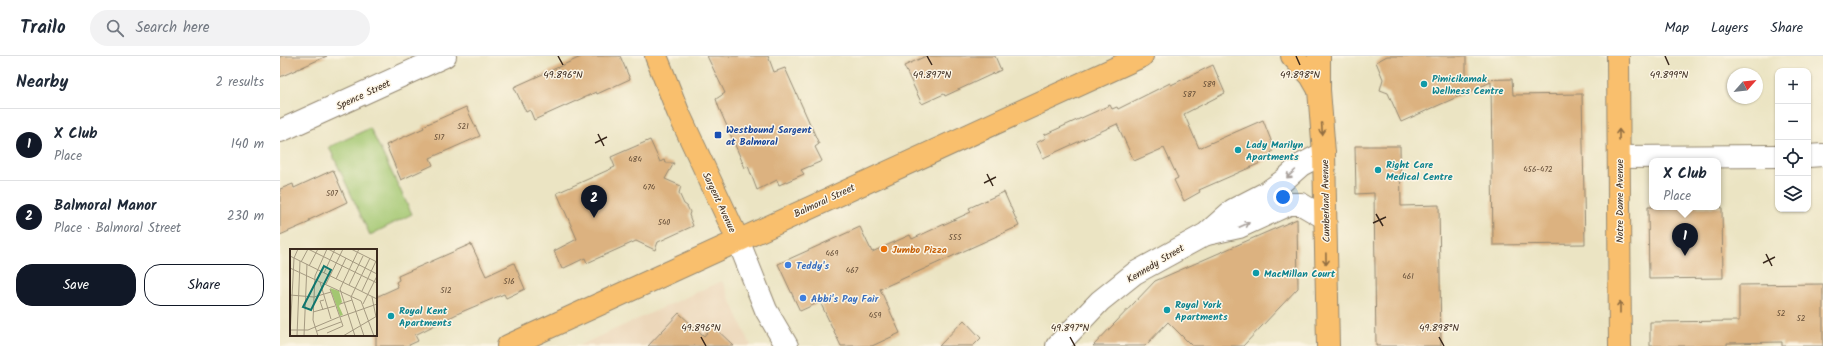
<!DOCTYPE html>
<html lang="en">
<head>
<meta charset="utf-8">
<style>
	body { margin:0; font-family:Kalam,sans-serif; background:#f2f2f3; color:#1f2937 }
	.controls { position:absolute; right:12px; top:12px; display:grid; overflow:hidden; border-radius:8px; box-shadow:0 1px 3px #0004 }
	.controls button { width:36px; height:36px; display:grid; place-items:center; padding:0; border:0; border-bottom:1px solid #e0e1e3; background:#fff; color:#1f2937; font:20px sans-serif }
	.compass { position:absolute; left:1447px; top:12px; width:36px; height:36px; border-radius:50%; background:#fff; box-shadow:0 1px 3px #0004; rotate:63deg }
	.you { position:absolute; left:1003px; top:141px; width:14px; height:14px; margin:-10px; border:3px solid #fff; border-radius:50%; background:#1a73e8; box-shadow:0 0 0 6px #1a73e833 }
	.badge { display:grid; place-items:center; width:26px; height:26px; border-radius:50%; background:#111827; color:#fff; font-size:13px; font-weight:700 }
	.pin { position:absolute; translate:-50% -33px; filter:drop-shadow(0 1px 2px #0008) }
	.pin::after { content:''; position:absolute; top:21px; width:14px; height:12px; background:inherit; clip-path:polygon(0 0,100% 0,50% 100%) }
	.popup { position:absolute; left:1369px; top:102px; width:72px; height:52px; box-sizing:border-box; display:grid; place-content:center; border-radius:8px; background:#fff; filter:drop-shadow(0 1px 3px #0005); font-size:13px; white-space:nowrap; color:#747a83 }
	.popup b { font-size:15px; color:#1f2937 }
	.popup::after { content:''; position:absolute; left:50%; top:100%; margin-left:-8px; border:8px solid transparent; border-top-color:#fff }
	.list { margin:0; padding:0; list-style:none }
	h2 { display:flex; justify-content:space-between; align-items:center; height:52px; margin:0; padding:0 16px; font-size:17px }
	h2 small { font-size:13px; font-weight:400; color:#747a83 }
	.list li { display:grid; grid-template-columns:26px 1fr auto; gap:12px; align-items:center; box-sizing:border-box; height:72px; padding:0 16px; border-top:1px solid #e0e1e3 }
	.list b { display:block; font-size:15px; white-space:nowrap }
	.list p { margin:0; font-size:13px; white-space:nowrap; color:#747a83 }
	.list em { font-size:13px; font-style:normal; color:#747a83 }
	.actions { display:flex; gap:8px; padding:12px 16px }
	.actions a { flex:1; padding:9px 0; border:1px solid #111827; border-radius:16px; text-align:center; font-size:14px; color:#111827 }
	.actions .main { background:#111827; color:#fff }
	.icon { flex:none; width:22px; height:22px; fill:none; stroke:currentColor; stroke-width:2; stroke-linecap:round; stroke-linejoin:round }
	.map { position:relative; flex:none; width:1543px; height:290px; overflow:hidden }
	header { display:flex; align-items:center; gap:24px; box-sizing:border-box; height:56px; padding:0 20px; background:#fff; border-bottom:1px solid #e0e1e3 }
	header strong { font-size:19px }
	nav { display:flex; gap:22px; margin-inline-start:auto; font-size:14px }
	.search { width:280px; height:36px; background:#f2f2f3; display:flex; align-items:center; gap:10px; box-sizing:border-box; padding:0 14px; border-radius:22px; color:#747a83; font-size:15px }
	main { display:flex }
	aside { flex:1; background:#fff }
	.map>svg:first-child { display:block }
</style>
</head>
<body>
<header>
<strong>Trailo</strong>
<div class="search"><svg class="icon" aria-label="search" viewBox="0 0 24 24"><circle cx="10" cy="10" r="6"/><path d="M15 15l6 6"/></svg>Search here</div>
<nav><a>Map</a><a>Layers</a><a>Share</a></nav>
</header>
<main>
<aside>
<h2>Nearby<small>2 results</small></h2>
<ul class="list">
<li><span class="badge">1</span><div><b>X Club</b><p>Place</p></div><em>140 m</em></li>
<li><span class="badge">2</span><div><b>Balmoral Manor</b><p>Place · Balmoral Street</p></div><em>230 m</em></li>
</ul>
<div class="actions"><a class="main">Save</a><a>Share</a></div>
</aside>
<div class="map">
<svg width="1543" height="290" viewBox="0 0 1543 290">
	<rect width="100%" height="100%" fill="#fcf5e5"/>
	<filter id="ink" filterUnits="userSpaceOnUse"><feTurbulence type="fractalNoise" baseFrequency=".025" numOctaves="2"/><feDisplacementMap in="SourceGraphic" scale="8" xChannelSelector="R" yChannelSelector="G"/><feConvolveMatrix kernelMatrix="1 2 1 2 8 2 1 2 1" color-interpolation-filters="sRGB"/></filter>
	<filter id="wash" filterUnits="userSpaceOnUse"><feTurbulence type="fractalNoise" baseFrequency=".012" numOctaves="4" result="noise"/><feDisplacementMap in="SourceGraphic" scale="16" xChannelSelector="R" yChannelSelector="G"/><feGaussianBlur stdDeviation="0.9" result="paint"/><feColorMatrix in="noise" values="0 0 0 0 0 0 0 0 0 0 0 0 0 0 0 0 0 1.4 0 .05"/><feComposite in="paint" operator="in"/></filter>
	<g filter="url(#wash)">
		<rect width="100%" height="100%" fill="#ebe4c3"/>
		<polygon fill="#ecd7ba" points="442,225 471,290 298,290"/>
		<polygon fill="#a3c771" stroke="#6f7848" points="90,72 132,158 90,179 49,91"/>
		<g id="blocks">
			<g fill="#dcb280">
				<polygon points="0,0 47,0 0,21"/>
				<polygon points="303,0 340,0 350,23 317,38 316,36 254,64 250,54 246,56 234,31"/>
				<polygon points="427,0 488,0 494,16 505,12 539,88 535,91 542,105 521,114 524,118 499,129 497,124 477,134 468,110 465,112 439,52 436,43 445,37"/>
				<polygon points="646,0 715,0 721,14 665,40 664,38 642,48 624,10"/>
				<polygon points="1107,0 1186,0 1186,24 1232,23 1233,39 1302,38 1305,188 1213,189 1211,26 1121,66 1108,37 1100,34 1103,23 1096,6"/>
				<polygon points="933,9 945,37 904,58 919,92 983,64 994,92 989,101 985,105 919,134 920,136 904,145 894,124 898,122 884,92 854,105 837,68 763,102 756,87 766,82 764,79 830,49 832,53 837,51 838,53 890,27 891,29"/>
				<polygon points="186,51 200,80 150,102 153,109 121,124 106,89 144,72 143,70"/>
				<polygon points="370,84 380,106 384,104 386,107 394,107 385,123 401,130 399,137 404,148 407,150 410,156 409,159 413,170 378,186 375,194 356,185 307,207 305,202 282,213 274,195 297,183 277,137 335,111 331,101"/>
				<polygon points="1075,90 1120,90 1121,150 1159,149 1161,290 1096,290 1094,137 1076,138"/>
				<polygon points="53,114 67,146 29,164 30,166 0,179 0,133 13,128 14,132"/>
				<polygon points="724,136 739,170 600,233 620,277 592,290 561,290 540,246 520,255 498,208 580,171 592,196 630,179 632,183 691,156 689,152"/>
				<polygon points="1368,151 1442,151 1443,222 1369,223"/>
				<polygon points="1017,163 1018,232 963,290 912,290 888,266 865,290 813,290 875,225"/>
				<polygon points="191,188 206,220 234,207 245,233 226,242 224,238 179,257 135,279 138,285 127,290 96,290 96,241 118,231 116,226 119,224 118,220"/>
				<polygon points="1543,228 1543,290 1502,290 1502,286 1447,287 1447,290 1370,290 1370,266 1459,265 1459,229"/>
				<polygon points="399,257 424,280 433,270 454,290 368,290"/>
				<polygon points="684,264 701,282 693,290 659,290"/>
			</g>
		</g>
	</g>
	<g filter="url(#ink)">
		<use href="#blocks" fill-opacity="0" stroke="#938770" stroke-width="1"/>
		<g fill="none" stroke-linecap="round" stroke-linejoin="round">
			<g stroke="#938770" stroke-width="24">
				<g id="minor">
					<polyline points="0,75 165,0"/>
					<polyline points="1528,100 1543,99"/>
					<polyline points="1339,101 1498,100"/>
					<polyline points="927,178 959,171 1009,148 1021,148 1045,162"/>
					<polyline points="458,184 486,254 507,290"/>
					<polyline points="777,290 820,245 855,217 926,178 953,154 986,137 1003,125 1021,109 1044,97"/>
				</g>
			</g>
			<g stroke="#938770" stroke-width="24">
				<g id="major">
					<polyline points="376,0 398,56 458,184"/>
					<polyline points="1012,0 1031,20 1039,34"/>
					<polyline points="1039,0 1039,34 1044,97 1048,290"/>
					<polyline points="1338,0 1340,290"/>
					<polyline points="228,290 862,0"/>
				</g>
			</g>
			<use href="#minor" stroke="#fff" stroke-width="22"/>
			<use href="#major" stroke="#f9bf6d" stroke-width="22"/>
		</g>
		<defs><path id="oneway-shaft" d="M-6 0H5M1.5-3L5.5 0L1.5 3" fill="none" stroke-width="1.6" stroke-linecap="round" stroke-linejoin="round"/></defs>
		<g stroke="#906d42">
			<use href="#oneway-shaft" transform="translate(1042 73) rotate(86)"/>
			<use href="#oneway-shaft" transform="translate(1339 79) rotate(-91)"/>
			<use href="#oneway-shaft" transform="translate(1046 203) rotate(89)"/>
			<use href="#oneway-shaft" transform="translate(1340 251) rotate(-90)"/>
		</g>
		<g stroke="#a79f9a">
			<use href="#oneway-shaft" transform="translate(1011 118) rotate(138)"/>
			<use href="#oneway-shaft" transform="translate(964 169) rotate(-24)"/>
		</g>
	</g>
	<path fill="none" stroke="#3b2a1e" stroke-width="1.5" d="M278,0l5,9M647,0l5,9M1016,0l4,9M1385,0l4,9M318,78l6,12M315,87l12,-6M707,118l6,12M704,127l12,-6M1096,158l7,12M1093,167l13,-6M1486,198l6,12M1483,207l12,-6M421,281l5,9M790,281l5,9M1159,281l5,9"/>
	<g fill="#0f9aa8" stroke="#fcf5e5" stroke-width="1.5">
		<circle cx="1144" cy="28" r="4"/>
		<circle cx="958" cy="94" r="4"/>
		<circle cx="1098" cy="114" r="4"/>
		<circle cx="976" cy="217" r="4"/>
		<circle cx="887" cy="254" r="4"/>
		<circle cx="111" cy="260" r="4"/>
	</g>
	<rect fill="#1a4fb4" stroke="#fcf5e5" stroke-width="1.5" x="434" y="75" width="8" height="8" rx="2"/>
	<circle fill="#e8710a" stroke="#fcf5e5" stroke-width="1.5" cx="604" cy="193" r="4"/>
	<g fill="#3f7fe0" stroke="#fcf5e5" stroke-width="1.5">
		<circle cx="508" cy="209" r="4"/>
		<circle cx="523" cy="242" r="4"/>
	</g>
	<g text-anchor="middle" stroke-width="3" stroke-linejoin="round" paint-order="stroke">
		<g font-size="8" fill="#634c36">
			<text x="929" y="31">589</text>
			<text x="909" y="41">587</text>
			<text x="183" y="73">521</text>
			<text x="159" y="84">517</text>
			<text x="355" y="106">484</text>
			<text x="1258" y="116">456-472</text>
			<text x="369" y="134">474</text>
			<text x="52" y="140">507</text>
			<text x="384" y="169">540</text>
			<text x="675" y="184">555</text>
			<text x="552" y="200">469</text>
			<text x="572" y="217">467</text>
			<text x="1128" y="223">461</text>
			<text x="229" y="228">516</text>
			<text x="166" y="237">512</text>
			<text x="1501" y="260">52</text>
			<text x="595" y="262">459</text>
			<text x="1521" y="265">52</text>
		</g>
		<g font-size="10" font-weight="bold" fill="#0d838f" stroke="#fcf5e5" text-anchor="start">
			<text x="1152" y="26">Pimicikamak<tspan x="1152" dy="12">Wellness Centre</tspan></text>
			<text x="966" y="92">Lady Marilyn<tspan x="966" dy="12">Apartments</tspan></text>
			<text x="1106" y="112">Right Care<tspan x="1106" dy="12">Medical Centre</tspan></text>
			<text x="984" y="221">MacMillan Court</text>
			<text x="895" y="252">Royal York<tspan x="895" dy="12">Apartments</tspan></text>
			<text x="119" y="258">Royal Kent<tspan x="119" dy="12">Apartments</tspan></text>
		</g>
		<g font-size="10" fill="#3b2a1e" stroke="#fcf5e5">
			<text transform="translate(83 38) rotate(-25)" y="4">Spence Street</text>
			<text transform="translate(544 144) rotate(-25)" y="4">Balmoral Street</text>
			<text transform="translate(1045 145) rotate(-91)" y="4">Cumberland Avenue</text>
			<text transform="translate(1339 145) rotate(-90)" y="4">Notre Dame Avenue</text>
			<text transform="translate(440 146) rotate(65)" y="4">Sargent Avenue</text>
			<text transform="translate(875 207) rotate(-31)" y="4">Kennedy Street</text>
		</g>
		<g font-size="10" font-weight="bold" fill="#164399" stroke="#fcf5e5" text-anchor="start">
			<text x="446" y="77">Westbound Sargent<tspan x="446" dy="12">at Balmoral</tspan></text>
		</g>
		<g font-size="10" font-weight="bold" fill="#c56008" stroke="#fcf5e5" text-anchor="start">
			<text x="612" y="197">Jumbo Pizza</text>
		</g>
		<g font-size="10" font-weight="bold" fill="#366cbe" stroke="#fcf5e5" text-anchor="start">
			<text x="516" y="213">Teddy's</text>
			<text x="531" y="246">Abbi's Pay Fair</text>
		</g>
	</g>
	<g transform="translate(10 193)">
		<rect width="87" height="87" fill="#ebe4c3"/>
		<path d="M40,39l9,3 3,11 -3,4 4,9 -3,1z" fill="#a3c771"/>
		<path fill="none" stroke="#a59a81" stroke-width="1" d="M18,0l69,34M38,0l49,25M61,0l26,13M0,7l87,43M11,13l7,-13M19,17l9,-17M0,19l71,33 13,35M34,24l11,-24M46,30l10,-21M30,33l11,37M36,35l17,-35M59,36l14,-29M72,42l14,-30M0,46l24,2M24,48l17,-5M82,48l4,20M50,55l12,-4M73,55l14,-28M33,61l-3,-9 4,-1M23,63l22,-6M50,68l37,-13M0,81h18l31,-13M27,82l24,-9M37,84l16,-7 -13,-37M0,87l4,-78 4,-9M7,87l3,-75M14,87l3,-72M28,87l-5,-16 2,-44 12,-27M53,87l34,-20M65,87l-15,-47 19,-40M74,87l-13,-39 19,-39"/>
		<path fill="#0f766e" fill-opacity="0.15" stroke="#0f766e" stroke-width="2" d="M34,17l7,4 -20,40 -8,-3z"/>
		<rect width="87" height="87" fill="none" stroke="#3b2a1e" stroke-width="2"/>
	</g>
	<g font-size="10" text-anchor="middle" fill="#3b2a1e" stroke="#fcf5e5" stroke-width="3" stroke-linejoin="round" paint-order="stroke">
		<text x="283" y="22">49.896°N</text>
		<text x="652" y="22">49.897°N</text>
		<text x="1020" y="22">49.898°N</text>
		<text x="1389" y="22">49.899°N</text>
		<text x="421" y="275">49.896°N</text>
		<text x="790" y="275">49.897°N</text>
		<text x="1159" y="275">49.898°N</text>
	</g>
</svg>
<div class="controls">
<button>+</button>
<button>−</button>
<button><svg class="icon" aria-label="locate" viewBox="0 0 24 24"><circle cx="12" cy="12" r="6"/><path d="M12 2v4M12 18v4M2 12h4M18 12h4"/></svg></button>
<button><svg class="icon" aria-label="layers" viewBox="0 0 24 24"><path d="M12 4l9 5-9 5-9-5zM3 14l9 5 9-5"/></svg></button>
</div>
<svg class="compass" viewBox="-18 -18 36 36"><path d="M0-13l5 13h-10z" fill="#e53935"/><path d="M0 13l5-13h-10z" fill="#747a83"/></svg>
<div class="you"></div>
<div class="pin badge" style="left:1405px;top:200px">1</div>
<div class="popup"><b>X Club</b>Place</div>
<div class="pin badge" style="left:314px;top:162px">2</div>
</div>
</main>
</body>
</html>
